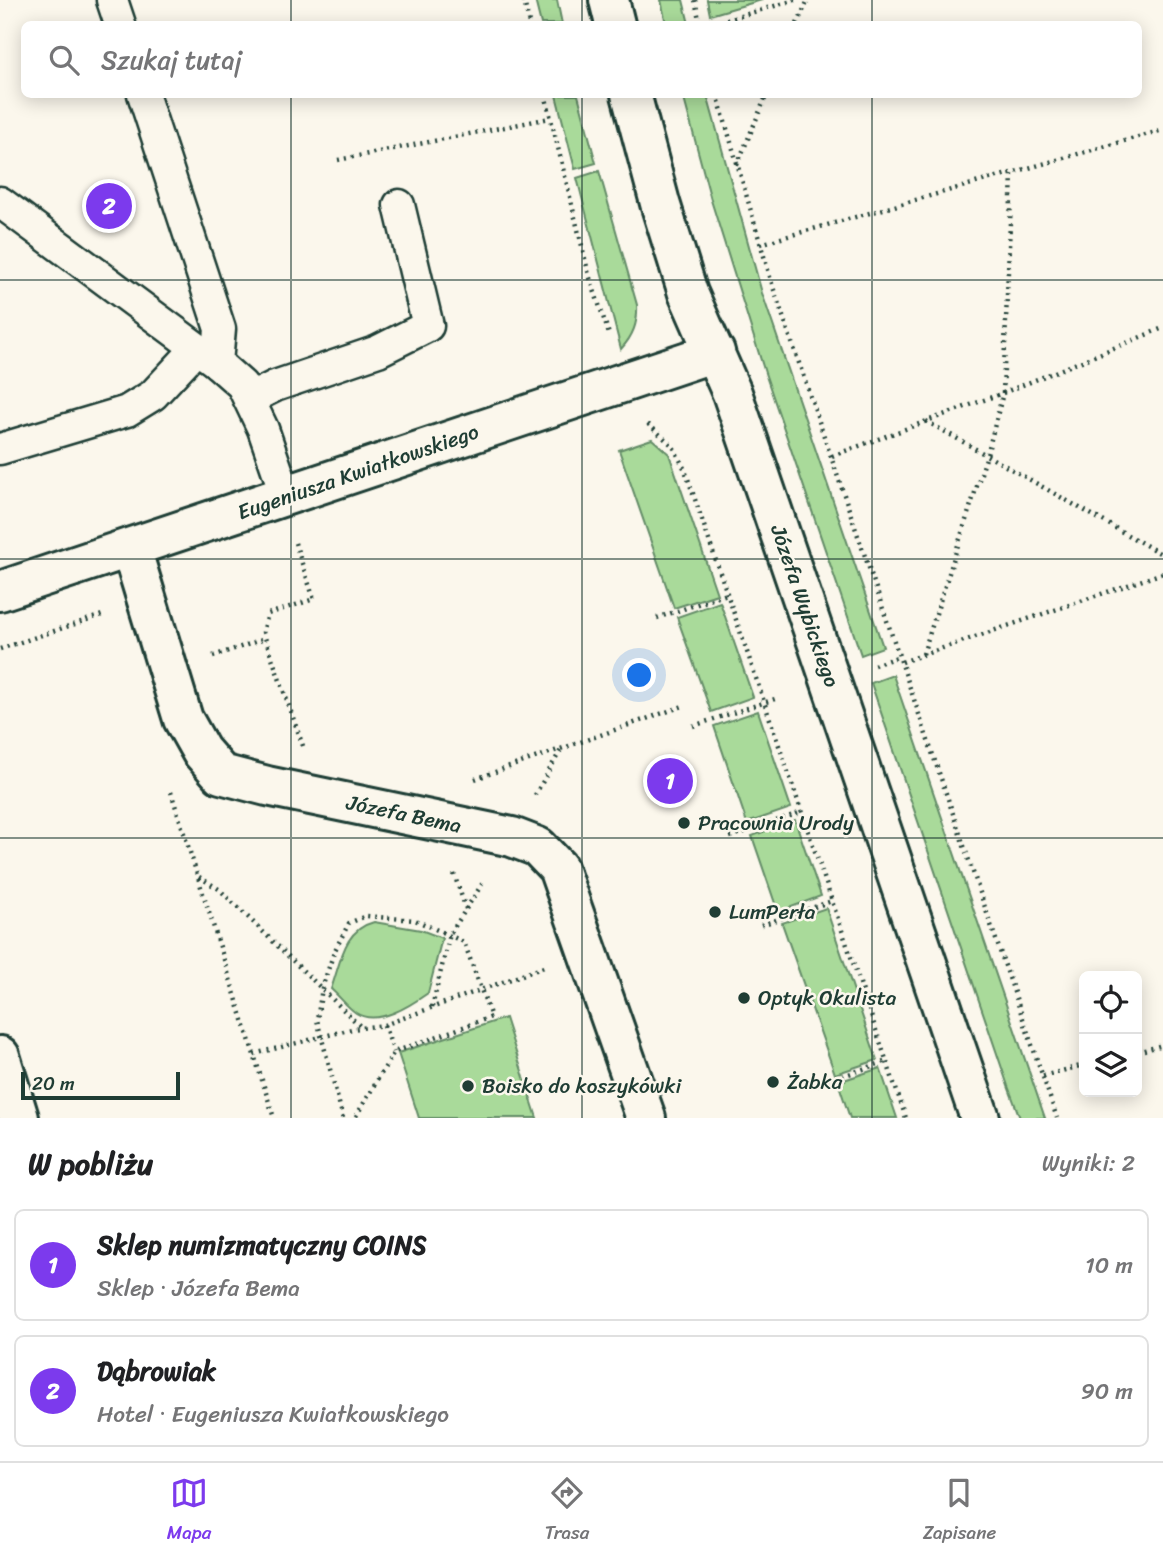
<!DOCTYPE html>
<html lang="pl">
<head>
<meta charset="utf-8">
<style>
	body { margin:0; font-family:Sriracha,sans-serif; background:#f6f6f6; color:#202124 }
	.controls { position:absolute; right:21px; bottom:21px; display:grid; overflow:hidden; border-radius:10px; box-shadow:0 4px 18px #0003 }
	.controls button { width:63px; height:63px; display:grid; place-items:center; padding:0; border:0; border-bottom:2px solid #e0e0e0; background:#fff; color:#202124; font:35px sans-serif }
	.scale { position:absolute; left:21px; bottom:18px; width:159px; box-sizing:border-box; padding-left:7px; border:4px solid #1f3d34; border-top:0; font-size:19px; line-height:24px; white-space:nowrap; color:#1f3d34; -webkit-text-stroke:5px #fbf7ec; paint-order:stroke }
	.you { position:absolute; left:640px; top:676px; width:24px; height:24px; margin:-18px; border:5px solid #fff; border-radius:50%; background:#1a73e8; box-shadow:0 0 0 10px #1a73e833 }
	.badge { display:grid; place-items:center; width:46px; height:46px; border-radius:50%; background:#7c3aed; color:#fff; font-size:23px; font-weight:700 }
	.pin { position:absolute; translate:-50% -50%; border:4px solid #fff; box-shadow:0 2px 7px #0006 }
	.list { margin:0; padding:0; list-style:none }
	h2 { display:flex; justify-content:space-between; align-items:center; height:91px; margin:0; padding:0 28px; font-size:30px }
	h2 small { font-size:23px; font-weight:400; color:#757577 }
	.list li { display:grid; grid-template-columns:46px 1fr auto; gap:21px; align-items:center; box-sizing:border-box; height:112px; margin:0 14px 14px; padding:0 14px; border:2px solid #e0e0e0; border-radius:10px }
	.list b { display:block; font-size:26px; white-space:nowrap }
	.list p { margin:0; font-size:23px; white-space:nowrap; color:#757577 }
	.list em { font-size:23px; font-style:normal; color:#757577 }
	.icon { flex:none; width:38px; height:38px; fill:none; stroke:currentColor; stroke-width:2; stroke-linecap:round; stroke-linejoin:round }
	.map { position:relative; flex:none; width:1163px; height:1118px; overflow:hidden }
	.search { position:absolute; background:#fff; box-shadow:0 4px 18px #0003; left:21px; right:21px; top:21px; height:77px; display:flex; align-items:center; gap:18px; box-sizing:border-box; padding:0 24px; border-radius:10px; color:#757577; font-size:26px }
	.sheet { height:343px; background:#fff }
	nav { display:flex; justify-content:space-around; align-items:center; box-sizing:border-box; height:98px; border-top:2px solid #e0e0e0; background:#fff; font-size:19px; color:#757577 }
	nav a { display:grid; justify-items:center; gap:4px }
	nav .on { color:#7c3aed }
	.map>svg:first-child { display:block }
</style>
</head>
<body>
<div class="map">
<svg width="1163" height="1118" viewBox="0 0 1163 1118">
	<rect width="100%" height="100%" fill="#fbf7ec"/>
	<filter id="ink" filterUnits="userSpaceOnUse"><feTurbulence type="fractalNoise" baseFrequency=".0143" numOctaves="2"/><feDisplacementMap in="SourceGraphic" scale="14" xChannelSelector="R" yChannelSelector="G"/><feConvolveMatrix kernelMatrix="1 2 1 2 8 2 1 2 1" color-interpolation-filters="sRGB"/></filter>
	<g filter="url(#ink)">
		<g fill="#a9da9a" stroke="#648c67" stroke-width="2">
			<polygon points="535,0 557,0 562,24 541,24"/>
			<polygon points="661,0 683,0 689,24 666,24"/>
			<polygon points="707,0 762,0 710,15"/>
			<polygon points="556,95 578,95 596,163 575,169"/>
			<polygon points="683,95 707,95 762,293 883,647 861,655 765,373 711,200"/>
			<path d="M599,171l38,134c1,18 -4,31 -16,44l-44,-171z"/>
			<polygon points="652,439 669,454 717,594 674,608 619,450"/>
			<polygon points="720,602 753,697 711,712 677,617"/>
			<polygon points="893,675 1045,1118 1020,1118 1008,1086 871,683"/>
			<polygon points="758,711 791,808 747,823 714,726"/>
			<polygon points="795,820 821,896 778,912 752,836"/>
			<polygon points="826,908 877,1060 835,1074 782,923"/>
			<path d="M374,922l47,8 21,8 -14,55c-17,12 -50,34 -72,20 -9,-6 -17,-17 -25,-24 10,-27 12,-59 43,-67z"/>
			<polygon points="505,1018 537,1118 419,1118 398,1053"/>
			<polygon points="880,1068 897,1118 850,1118 838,1082"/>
		</g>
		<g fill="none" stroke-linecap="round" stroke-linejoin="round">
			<g stroke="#1f3d34" stroke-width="35">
				<g id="lane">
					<polyline points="112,0 120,24"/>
					<polyline points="143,94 220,329 217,363"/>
					<polyline points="0,202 217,363 242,385 263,429 286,496"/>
					<polyline points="249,399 275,386 378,351 428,326 399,205"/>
					<polyline points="0,449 127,411 153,395 196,349"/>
				</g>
			</g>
			<g stroke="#1f3d34" stroke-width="44">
				<g id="street">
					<polyline points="131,548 183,719 201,751 221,774 267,786 512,837 538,847 558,868 646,1118"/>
					<polyline points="0,591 715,352"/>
					<polyline points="0,1056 19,1118"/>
				</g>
			</g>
			<g stroke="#1f3d34" stroke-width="44">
				<g id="secondary">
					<polyline points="609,0 615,24"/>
					<polyline points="631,94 660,203 688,293 732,393 980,1118"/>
				</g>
			</g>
			<g stroke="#1f3d34" stroke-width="4.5" stroke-dasharray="2 5" stroke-linecap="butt">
				<polyline points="524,0 529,24"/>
				<polyline points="695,0 700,24"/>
				<polyline points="713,24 795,0"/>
				<polyline points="797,24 808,0"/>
				<polyline points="545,94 589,275 610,337"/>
				<polyline points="717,94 773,287 1057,1118"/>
				<polyline points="338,160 550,118"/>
				<polyline points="737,165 767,94"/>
				<polyline points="760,244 1163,130"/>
				<polyline points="926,421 1163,555"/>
				<polyline points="648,424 673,446 685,470 906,1118"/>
				<polyline points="832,456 1003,393 1163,328"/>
				<polyline points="295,543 314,599 268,614 263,632 303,746"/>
				<polyline points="657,618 727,594"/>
				<polyline points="0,649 102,615"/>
				<polyline points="923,654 987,455 1003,393 1012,174"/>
				<polyline points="213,656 265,639"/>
				<polyline points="902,662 1163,573"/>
				<polyline points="874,665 900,656"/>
				<polyline points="693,726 775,699"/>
				<polyline points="475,779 686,705"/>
				<polyline points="171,792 274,1118"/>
				<polyline points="535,795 562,748"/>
				<polyline points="730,837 802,812"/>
				<polyline points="454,874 466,909"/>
				<polyline points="199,877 219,889 361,1027"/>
				<polyline points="761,925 832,901"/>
				<polyline points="432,1007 450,934 484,881"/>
				<polyline points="384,1025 394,1052"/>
				<polyline points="1137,1052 1163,1045"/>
				<polyline points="254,1054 352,1029 384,1025 544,967"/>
				<polyline points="1043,1076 1084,1065"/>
				<polyline points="816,1085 887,1061"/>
				<polyline points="343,1118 317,1020 322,988 334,952 349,923 366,916 415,920 464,942 491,1017 394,1052 355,1118"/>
			</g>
			<use href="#lane" stroke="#fbf7ec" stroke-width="30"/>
			<use href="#street" stroke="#fbf7ec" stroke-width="38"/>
			<use href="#secondary" stroke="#fbf7ec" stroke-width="38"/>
		</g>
	</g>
	<path fill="none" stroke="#1f3d34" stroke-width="2" stroke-opacity="0.55" d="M291,0v24M582,0v24M872,0v24M291,94v1024M582,94v1024M872,94v1024M0,280h1163M0,559h1163M0,838h1163"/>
	<g fill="#1f3d34" stroke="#fbf7ec" stroke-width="2.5">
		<circle cx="684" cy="823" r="7"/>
		<circle cx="715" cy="912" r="7"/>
		<circle cx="744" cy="998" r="7"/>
		<circle cx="773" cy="1082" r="7"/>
		<circle cx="468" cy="1086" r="7"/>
	</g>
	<g text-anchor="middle" stroke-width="5" stroke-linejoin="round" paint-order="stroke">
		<g font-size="21" fill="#1f3d34" stroke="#fbf7ec">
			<text transform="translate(358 472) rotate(-19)" y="7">Eugeniusza Kwiatkowskiego</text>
			<text transform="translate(805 606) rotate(71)" y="7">Józefa Wybickiego</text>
			<text transform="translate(404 814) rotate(12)" y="7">Józefa Bema</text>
		</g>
		<g font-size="21" fill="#1f3d34" stroke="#fbf7ec" text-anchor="start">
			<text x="698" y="830">Pracownia Urody</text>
			<text x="729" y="919">LumPerła</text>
			<text x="758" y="1005">Optyk Okulista</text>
			<text x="787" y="1089">Żabka</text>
			<text x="482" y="1093">Boisko do koszykówki</text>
		</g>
	</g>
</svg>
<div class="controls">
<button><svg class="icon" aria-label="locate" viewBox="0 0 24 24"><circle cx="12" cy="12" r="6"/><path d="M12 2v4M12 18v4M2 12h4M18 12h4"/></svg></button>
<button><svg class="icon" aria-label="layers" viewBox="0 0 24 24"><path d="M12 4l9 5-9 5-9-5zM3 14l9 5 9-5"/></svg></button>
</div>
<div class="scale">20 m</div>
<div class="you"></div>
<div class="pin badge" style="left:670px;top:781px">1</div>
<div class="pin badge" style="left:109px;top:206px">2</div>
<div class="search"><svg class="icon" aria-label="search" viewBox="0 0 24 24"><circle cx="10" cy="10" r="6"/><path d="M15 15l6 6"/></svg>Szukaj tutaj</div>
</div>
<section class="sheet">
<h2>W pobliżu<small>Wyniki: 2</small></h2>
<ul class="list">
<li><span class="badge">1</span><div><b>Sklep numizmatyczny COINS</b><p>Sklep · Józefa Bema</p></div><em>10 m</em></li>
<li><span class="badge">2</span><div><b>Dąbrowiak</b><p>Hotel · Eugeniusza Kwiatkowskiego</p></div><em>90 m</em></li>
</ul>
</section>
<nav>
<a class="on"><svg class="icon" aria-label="map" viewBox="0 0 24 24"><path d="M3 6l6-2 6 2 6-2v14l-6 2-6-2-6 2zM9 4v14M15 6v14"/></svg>Mapa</a>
<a><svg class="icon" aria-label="directions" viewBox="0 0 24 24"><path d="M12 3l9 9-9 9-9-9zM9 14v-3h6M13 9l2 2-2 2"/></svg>Trasa</a>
<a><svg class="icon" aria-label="saved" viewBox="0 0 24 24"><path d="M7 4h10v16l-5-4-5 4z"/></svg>Zapisane</a>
</nav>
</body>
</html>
